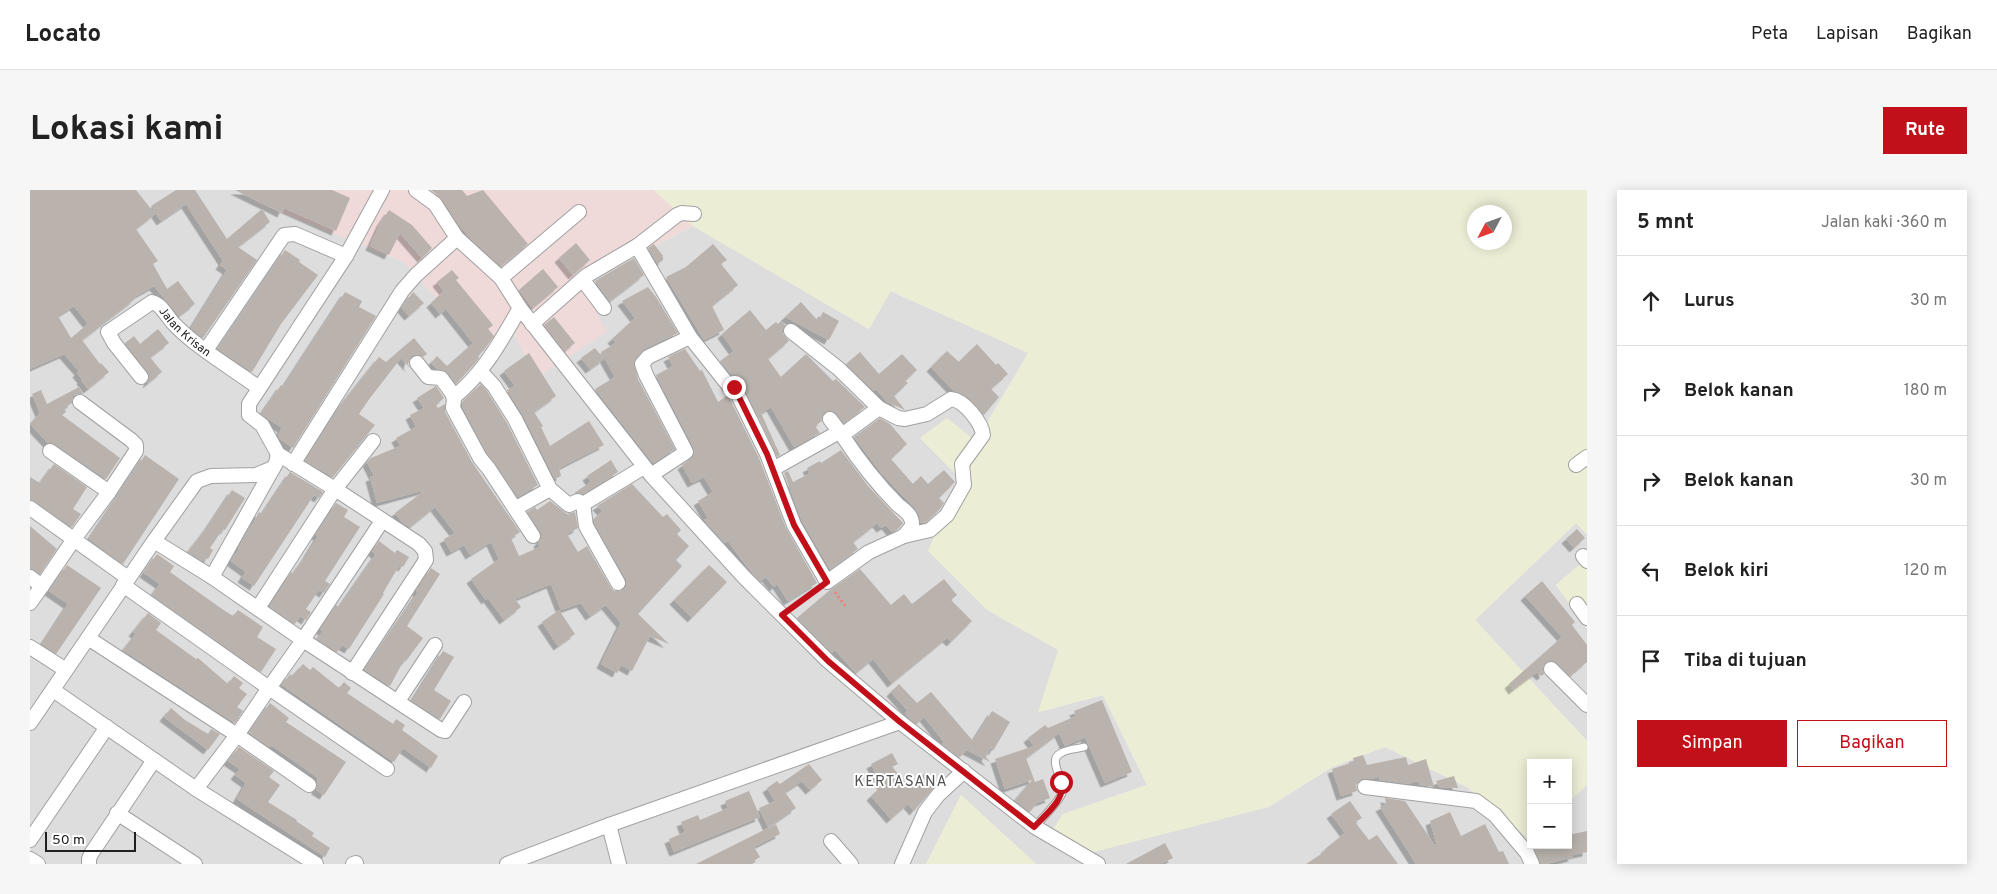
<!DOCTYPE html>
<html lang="id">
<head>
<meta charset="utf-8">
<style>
	body { margin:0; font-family:Overpass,sans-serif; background:#f6f6f6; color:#222 }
	.controls { position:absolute; right:15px; bottom:15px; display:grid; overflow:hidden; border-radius:0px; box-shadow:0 2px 12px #0003 }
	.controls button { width:45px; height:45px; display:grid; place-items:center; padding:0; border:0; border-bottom:1px solid #e0e0e0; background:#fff; color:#222; font:25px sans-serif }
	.compass { position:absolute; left:1437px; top:15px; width:45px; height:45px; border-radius:50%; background:#fff; box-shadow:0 2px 12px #0003; rotate:229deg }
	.scale { position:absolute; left:15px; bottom:12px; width:91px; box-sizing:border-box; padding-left:5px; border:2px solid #202020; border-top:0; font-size:14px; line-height:18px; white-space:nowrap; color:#202020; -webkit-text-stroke:4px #fff; paint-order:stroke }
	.stop { position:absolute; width:15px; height:15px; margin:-11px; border:4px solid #c11019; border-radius:50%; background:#fff }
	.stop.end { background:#c11019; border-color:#fff; box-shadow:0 1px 5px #0008 }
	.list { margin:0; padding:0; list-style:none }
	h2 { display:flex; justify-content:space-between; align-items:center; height:65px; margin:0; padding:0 20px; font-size:21px }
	h2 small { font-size:16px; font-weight:400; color:#767676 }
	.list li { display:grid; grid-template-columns:32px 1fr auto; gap:15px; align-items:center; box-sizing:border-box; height:90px; padding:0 20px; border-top:1px solid #e0e0e0 }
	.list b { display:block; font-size:19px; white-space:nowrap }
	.list em { font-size:16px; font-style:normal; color:#767676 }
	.actions { display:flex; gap:10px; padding:15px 20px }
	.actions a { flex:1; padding:11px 0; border:1px solid #c11019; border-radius:0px; text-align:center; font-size:18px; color:#c11019 }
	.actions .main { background:#c11019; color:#fff }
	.icon { flex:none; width:28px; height:28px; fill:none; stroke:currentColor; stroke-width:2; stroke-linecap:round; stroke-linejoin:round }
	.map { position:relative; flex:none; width:1557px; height:674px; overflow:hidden; border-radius:0px }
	header { display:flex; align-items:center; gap:30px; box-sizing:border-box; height:70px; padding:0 25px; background:#fff; border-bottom:1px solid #e0e0e0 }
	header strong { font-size:24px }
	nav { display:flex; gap:28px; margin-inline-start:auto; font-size:18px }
	.intro { display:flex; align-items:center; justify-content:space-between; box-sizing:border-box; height:120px; padding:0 30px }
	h1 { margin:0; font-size:35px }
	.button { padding:12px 22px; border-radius:0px; background:#c11019; color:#fff; font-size:18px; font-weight:700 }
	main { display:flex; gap:30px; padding:0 30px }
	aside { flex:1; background:#fff; border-radius:0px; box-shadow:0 2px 12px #0003 }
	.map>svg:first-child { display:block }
</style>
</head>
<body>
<header>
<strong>Locato</strong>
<nav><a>Peta</a><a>Lapisan</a><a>Bagikan</a></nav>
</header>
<div class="intro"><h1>Lokasi kami</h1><a class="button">Rute</a></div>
<main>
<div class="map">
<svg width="1557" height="674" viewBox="0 0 1557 674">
	<defs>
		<filter id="shadow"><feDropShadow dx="-4.5" dy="4.5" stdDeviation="0" flood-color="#0004"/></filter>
	</defs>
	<rect width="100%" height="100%" fill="#f0ede8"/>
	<g fill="#deddde">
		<polygon points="0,0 212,0 228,13 374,72 455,160 480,137 552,95 663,36 839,139 860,101 999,163 946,252 891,249 929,287 957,420 1029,460 1009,522 1073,505 1117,595 1033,624 1239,617 1302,577 1355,557 1437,597 1499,648 1501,647 1501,655 1538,655 1538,612 1557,595 1557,674 1006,674 931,605 896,674 0,674"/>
		<polygon points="1546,333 1557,344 1557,368 1526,395 1557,438 1557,551 1445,430"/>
	</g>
	<polygon fill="#efd9d9" points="212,0 624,0 663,36 552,94 577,142 506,188 481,138 455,161 374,72 228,13"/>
	<g fill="#ecedd5" fill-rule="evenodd">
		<path d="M624,0h933v344l-11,-11 -101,97 112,121v44l-19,17v-39h-37v74l-2,2 -62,-52 -82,-40 -53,20 -63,40 -183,47 -37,-19 14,-21 84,-29 -44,-90 -65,17 20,-62 -71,-40 -59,-59 31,-74 -39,-39 27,-20 29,23 52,-88 -137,-62 -22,38 -176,-103zM1444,22h30v30h-30z"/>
		<polygon points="1557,368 1557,438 1526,395"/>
		<polygon points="931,605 1006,674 896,674"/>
	</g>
	<g fill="#b9b2ad" fill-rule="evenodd" filter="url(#shadow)">
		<path d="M0,0h106l19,24 -19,15 22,32 -5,3 14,25 11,-8 17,23 -16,12 -25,-30 -20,11 1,2 -53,41 18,24 1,-1 8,9 -21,17 -7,-9 1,-1 -5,-6 2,-2 -15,-17 -34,15zM44,116l14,18 -17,14 -13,-22z"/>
		<polygon points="146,0 165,0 197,49 232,19 240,32 208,57 227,70 173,148 161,138 197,80 190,75 193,71 156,14 131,31 121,16"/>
		<polygon points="205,0 302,0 320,8 306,41 254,18 252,23"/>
		<polygon points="401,0 432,0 437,6 453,0 498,54 471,76 440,48 429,35 412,9"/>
		<polygon points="359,20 382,35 402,58 392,68 370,43 359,65 340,56 351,32"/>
		<polygon points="546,53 560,70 543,85 529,68"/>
		<polygon points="624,54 633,66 633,70 628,74 618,58"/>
		<polygon points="683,54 697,70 691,74 708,95 682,116 694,140 674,150 636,87 656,77"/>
		<polygon points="255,60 270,70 269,72 288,85 251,134 222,182 188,159"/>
		<polygon points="604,68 614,85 580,111 565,91"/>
		<polygon points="513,79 528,97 503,118 489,100"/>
		<polygon points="422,80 429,88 426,90 463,135 458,139 464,146 454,160 448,166 449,168 446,172 426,194 416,181 407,179 401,173 407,166 417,176 443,153 416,119 410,124 401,113 414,101 407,92"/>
		<polygon points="618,97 626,107 648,143 614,159 604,172 608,189 645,259 623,273 565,199 585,187 571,162 586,153 582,149 605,128 592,111"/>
		<polygon points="315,102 332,111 329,117 346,126 263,258 250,249 248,245 252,238 231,224 251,195 253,197"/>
		<polygon points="383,102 394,113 379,126 372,118"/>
		<polygon points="771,112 788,131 793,122 809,131 799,150 755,127"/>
		<polygon points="720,120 736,140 746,132 748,134 751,131 755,135 753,144 759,151 738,169 751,187 776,164 803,191 806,189 835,217 814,233 804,221 795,222 792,226 792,231 785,236 790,243 764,257 741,217 731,223 750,265 747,267 712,193 704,188 690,171 704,161 692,144"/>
		<polygon points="524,127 545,153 535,161 514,135"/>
		<polygon points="128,139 139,153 120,167 132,182 117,194 120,186 118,182 95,153 104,146 110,154"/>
		<polygon points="384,148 397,164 393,167 386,164 381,166 378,174 380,178 371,168 340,208 329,224 345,235 303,287 275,271 310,216 349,167 356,172"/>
		<polygon points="947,154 966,175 968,173 978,184 961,199 969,207 954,225 942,211 924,201 901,177 917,161 929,172"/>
		<polygon points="565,158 574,169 560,179 551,168"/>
		<polygon points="655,159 670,181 672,180 688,212 698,205 729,268 756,338 787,393 758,411 747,394 744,397 736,387 730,391 718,378 698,351 695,353 674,330 678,328 668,311 683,302 674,287 662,293 652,275 663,267 664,258 626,185 643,176 638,167"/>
		<polygon points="830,162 849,184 872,164 887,180 875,191 878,193 864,206 875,220 857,212 846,199 844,201 816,174"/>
		<polygon points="499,163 526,206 504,222 513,236 511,237 520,256 559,231 574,255 529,278 531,286 525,289 493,225 477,200 485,196 474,181"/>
		<polygon points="451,194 457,201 477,233 508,295 488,307 457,263 432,216 433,211"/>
		<polygon points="406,196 414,208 406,215 408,218 415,214 415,222 442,272 490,342 481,348 489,366 510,357 508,353 511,349 511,342 497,322 505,317 507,320 520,311 537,324 545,322 548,338 537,344 548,362 557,356 581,398 584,401 592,401 596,397 596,389 564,333 564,329 572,321 567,316 602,294 633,327 637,324 651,340 647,344 659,356 646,370 652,376 608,424 639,454 620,446 602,481 591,475 587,483 571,474 591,433 576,415 560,426 551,413 531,420 521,394 485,409 491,417 474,430 458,408 456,410 441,389 469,369 461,352 440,365 434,355 421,362 414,349 425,343 405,317 380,337 373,333 365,323 395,300 347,313 340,287 344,286 337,272 341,268 370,256 366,248 386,237 380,225 394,218 387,208"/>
		<polygon points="49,197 53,204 47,204 43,206 42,213 34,218 36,222 32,225 90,268 76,289 25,254 18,253 0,234 10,223 2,204 11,200 17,214"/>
		<polygon points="850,228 860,234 877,254 861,269 883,294 891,286 898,294 914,280 925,292 909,308 914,313 910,319 896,332 891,333 889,325 885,318 852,284 824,247"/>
		<polygon points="811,260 838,296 873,333 868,339 862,342 856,335 851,338 847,333 823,352 828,359 800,379 772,331 754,283 758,281 763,292 780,283 777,278 790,271 791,273"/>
		<polygon points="115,265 149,289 93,374 59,349"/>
		<polygon points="581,270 588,282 553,304 544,303 561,292 557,286"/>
		<polygon points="24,274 57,297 43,319 51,324 42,337 0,309 0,287 10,293"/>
		<polygon points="260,282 293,302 289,308 284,305 224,396 212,388 216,382 201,371 209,359 208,358 223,334 229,322 232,324"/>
		<polygon points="202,300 215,308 195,340 193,339 180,358 183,360 178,369 175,368 173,371 158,362 179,335"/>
		<polygon points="306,313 318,320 314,327 330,337 295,391 300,394 294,403 289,400 276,419 281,422 276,430 270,426 265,434 240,417 261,382 263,384 276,366 288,346 286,345"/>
		<polygon points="0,336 27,359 10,384 0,378"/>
		<polygon points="1547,339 1555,348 1544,358 1536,349"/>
		<polygon points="349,351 365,363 367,360 379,367 373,377 370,375 363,386 353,403 354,404 319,459 312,455 307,462 287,449 293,441 290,439 306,415 309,417 346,364 342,361"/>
		<polygon points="127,364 144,376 140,382 192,419 203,426 208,420 233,437 227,447 246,459 231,482 122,405 130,394 114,383"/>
		<polygon points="37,375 71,398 26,464 12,454 38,414 19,401"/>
		<polygon points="679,375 697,392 662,428 644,410"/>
		<polygon points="401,378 410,384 377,436 393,448 376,471 374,470 360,496 335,480 388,402 386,401"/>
		<polygon points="830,379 861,415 874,404 882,414 914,389 927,405 921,410 942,431 921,452 917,448 862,493 843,469 826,483 805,460 802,463 767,428 800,400"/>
		<polygon points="1512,391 1545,432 1542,435 1557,455 1557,472 1540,486 1527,473 1518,471 1513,476 1514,484 1511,486 1507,482 1483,500 1479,494 1532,447 1495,406"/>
		<polygon points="529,420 545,444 528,456 512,432"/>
		<polygon points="118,423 131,433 126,440 166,469 168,468 198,494 204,486 213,493 209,498 217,504 207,517 213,521 205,533 93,460 106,444 103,442"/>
		<polygon points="413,461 424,467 404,500 421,511 410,529 382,511"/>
		<polygon points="273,474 280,480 283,477 309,498 314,492 321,498 317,503 363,534 366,529 375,535 372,540 408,566 401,578 373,558 364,572 252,495 260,484 262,486"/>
		<polygon points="869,494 887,513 901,502 943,551 962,521 980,532 963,561 961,557 956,567 960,572 937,560 929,567 912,554 914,552 894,527 886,534 878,527 875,523 878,521 861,502"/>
		<polygon points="1072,510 1102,582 1075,593 1055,547 1035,556 1029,543 996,568 1005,592 1013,589 1020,608 1007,613 1000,622 985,610 1002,590 975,599 965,569 1004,556 998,548 1015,535 1018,538 1046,526 1044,521"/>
		<polygon points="240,513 259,528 256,532 316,572 294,605 286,600 288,588 257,566 241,555 240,557 219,543"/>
		<polygon points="141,518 155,530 178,544 181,539 190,544 178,560 134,527"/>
		<polygon points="209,557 244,581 239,587 250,595 238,612 267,630 266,631 284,643 282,646 300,658 295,667 207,609 216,593 205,585 210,579 198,571"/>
		<polygon points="862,563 868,574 862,577 880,597 895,583 906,595 884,621 878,614 861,629 841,606 852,596 841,574"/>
		<polygon points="1333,565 1337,575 1376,567 1378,575 1396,569 1404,597 1390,595 1388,591 1377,594 1350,590 1349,586 1342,589 1331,589 1326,595 1327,601 1311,606 1302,579 1324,572 1323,568"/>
		<polygon points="779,574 792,590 780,600 772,591 755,602 766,618 738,637 729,618 745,611 737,598 747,591 750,594"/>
		<polygon points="1424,586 1428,598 1409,597 1406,591"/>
		<polygon points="719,601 730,627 644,662 639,649 655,642 651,632 668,625 670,630 698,618 695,611"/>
		<polygon points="1355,608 1375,611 1408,660 1400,631 1420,622 1431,646 1455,634 1469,662 1473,661 1479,674 1386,674 1350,617 1356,614"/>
		<polygon points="1320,611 1332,628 1325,632 1339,650 1347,645 1368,674 1276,674 1296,661 1295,659 1315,643 1301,624"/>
		<polygon points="746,634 750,644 724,657 730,667 719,674 666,674"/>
		<polygon points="1557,641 1557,662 1542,665 1543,667 1516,674 1511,674 1502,655 1538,655 1538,645"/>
		<polygon points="1135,653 1143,668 1131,674 1096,674"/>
	</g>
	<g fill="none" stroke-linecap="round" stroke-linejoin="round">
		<g stroke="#a1a1a1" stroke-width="9">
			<path id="service" d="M1005,637c7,-9 24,-25 27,-34 4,-12 -16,-33 -1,-40 6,-4 16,-4 23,-6"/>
		</g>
		<g stroke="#a1a1a1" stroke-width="16">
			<g id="minor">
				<polyline points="386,0 405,14 427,48 471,88 490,118 621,285 714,387 798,471 870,532 1005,637 1068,674"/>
				<path d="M607,56l53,91 39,49 5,1 33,67 27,71 33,57 42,-30 35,-16 8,-10c1,-11 -7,-15 -14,-21 -22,-22 -39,-44 -56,-70l37,-27"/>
				<polyline points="471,88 549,22"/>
				<polyline points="553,90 574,118"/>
				<polyline points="502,134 556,86 607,56 647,25 652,23 664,24"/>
				<path d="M761,141l48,38 40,39 19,10 7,1 22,-5 24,-15c13,1 31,24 32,36l-21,29 2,21 -17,30 -17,15 -26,6"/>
				<polyline points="176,160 254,45 265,44 316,66"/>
				<polyline points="387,173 398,187 411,188 422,203 424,209 423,218 450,268 459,279 503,346"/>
				<polyline points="450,181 464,196 485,229 520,299 539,315 548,311 553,314 556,336 588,393"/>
				<path id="s1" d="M111,187l-27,-34 -6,-11 44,-30c10,2 16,17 24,24 24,24 56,42 83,62"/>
				<path d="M424,207c29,-23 47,-56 66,-89"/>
				<polyline points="800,229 812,245"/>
				<polyline points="20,261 79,302"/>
				<polyline points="248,264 232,235 219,225 219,214 316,66 352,0"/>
				<polyline points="263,274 372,101 386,85 427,48"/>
				<polyline points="1546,275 1557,267"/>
				<polyline points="743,279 809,242"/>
				<polyline points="621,285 656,262 616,185 612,174 618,167 660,147"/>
				<polyline points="553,314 614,277"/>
				<polyline points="0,318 98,388"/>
				<polyline points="486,318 520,299"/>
				<polyline points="124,351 167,291 181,286 226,285 243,278"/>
				<polyline points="1553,366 1557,371"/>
				<polyline points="0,387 12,396 44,349 79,302 106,261 106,255 101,250 50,212"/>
				<polyline points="182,387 246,273 248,264 305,299 343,251"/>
				<polyline points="93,395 239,498 273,450 411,540 415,541 434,512"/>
				<polyline points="0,413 12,396"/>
				<polyline points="1547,414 1557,428"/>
				<polyline points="228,418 305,299 389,354 395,361 396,370 322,483"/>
				<polyline points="58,448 207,545 239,498 357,579"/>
				<polyline points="0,457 36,480"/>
				<polyline points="1521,479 1557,515"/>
				<polyline points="23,500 166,599 286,674"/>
				<polyline points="368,511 405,455"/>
				<polyline points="0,533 124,351 182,387 273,450 352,331"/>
				<polyline points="1335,597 1446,611 1465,625 1497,663 1502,674"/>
				<polyline points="166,599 207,545 279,595"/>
				<polyline points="87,623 165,674"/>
				<polyline points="579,635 589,674"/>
				<polyline points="0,650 77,537"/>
				<polyline points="801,651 821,674"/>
				<polyline points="0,669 8,674"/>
				<polyline points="59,674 59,669 61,664 124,570"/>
				<polyline points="323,674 326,673"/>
				<polyline points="477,674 579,635 870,532"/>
				<polyline points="872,674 895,622 908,605 934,581"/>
			</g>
		</g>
		<g stroke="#ef807a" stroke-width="2.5" stroke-dasharray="2.5 2.5" stroke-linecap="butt">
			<polyline points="805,402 816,417"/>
			<polyline points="761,418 788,400"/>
		</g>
		<use href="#service" stroke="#fff" stroke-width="7"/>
		<use href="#minor" stroke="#fff" stroke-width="14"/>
	</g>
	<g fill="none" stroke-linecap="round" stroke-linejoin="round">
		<path stroke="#c11019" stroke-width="6" d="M704,197l33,67 27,71 33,57 -45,33 46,46 72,61 134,105c11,-12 33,-29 27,-45"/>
	</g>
	<g text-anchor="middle" stroke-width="4" stroke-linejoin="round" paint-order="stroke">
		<g font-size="12" fill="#202020" stroke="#fff">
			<text dy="4" stroke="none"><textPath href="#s1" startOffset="154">Jalan Krisan</textPath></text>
		</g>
		<g font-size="15" letter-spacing="1" fill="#535353" stroke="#fff">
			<text x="871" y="596">KERTASANA</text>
		</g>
	</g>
</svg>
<div class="controls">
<button>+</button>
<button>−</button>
</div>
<svg class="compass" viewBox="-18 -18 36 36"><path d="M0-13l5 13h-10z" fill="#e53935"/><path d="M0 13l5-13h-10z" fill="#767676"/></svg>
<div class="scale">50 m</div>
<div class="stop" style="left:1031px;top:592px"></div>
<div class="stop end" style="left:704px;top:197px"></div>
</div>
<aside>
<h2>5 mnt<small>Jalan kaki · 360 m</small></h2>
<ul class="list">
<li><svg class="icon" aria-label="ahead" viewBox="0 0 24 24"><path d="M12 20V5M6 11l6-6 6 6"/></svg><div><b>Lurus</b></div><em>30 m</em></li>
<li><svg class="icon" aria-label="right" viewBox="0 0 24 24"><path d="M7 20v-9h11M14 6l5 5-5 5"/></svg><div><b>Belok kanan</b></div><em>180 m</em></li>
<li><svg class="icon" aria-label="right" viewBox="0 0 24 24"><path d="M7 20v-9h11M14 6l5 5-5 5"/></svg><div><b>Belok kanan</b></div><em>30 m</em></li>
<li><svg class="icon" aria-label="left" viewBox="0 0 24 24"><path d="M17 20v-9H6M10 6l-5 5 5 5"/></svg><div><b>Belok kiri</b></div><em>120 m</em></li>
<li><svg class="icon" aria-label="arrive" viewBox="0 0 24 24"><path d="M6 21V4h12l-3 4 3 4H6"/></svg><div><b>Tiba di tujuan</b></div></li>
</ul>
<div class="actions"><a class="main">Simpan</a><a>Bagikan</a></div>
</aside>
</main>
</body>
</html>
